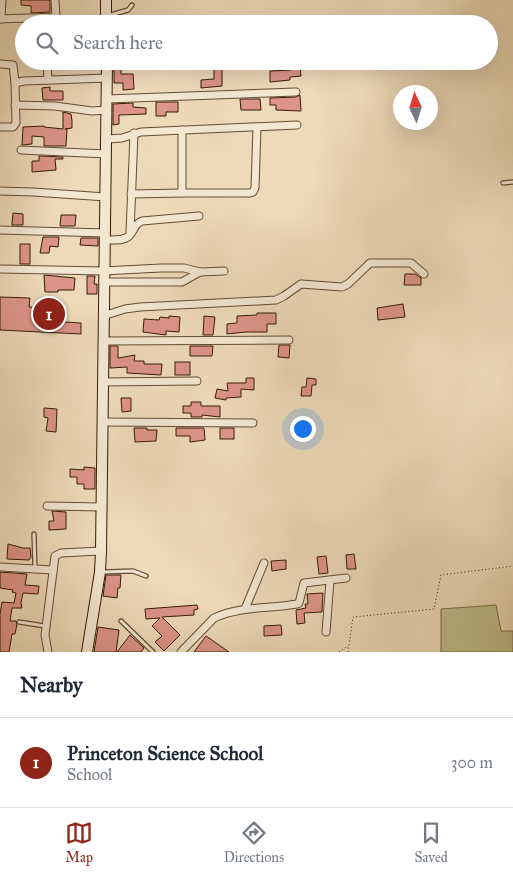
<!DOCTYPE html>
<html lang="en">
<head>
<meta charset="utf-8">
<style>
	body { margin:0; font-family:"IM FELL Great Primer",serif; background:#f6f6f7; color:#1f2937 }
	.compass { position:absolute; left:393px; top:85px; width:45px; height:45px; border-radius:50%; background:#fff; box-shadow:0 5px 20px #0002; rotate:356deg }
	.you { position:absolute; left:302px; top:428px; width:18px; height:18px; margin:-12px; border:4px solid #fff; border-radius:50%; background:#1a73e8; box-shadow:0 0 0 8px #1a73e833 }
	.badge { display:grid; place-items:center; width:32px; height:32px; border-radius:50%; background:#8f2418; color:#fff; font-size:16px; font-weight:700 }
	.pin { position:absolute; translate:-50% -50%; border:2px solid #fff; box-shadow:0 1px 5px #0006 }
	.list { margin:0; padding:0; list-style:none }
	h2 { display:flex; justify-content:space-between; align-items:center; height:65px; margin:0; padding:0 20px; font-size:21px }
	h2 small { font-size:16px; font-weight:400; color:#747a83 }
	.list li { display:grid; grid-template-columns:32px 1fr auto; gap:15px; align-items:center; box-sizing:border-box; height:90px; padding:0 20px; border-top:1px solid #e0e1e3 }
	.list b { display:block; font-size:19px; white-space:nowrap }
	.list p { margin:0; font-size:16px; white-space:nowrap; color:#747a83 }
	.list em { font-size:16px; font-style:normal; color:#747a83 }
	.icon { flex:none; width:28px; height:28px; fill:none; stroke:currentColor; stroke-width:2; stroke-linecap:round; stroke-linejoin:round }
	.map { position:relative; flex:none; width:513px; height:652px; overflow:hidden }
	.search { position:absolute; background:#fff; box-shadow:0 5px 20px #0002; left:15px; right:15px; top:15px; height:55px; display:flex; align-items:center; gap:12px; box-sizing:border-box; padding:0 18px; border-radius:28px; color:#747a83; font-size:19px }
	.sheet { height:155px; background:#fff }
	nav { display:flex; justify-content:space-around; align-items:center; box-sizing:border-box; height:70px; border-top:1px solid #e0e1e3; background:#fff; font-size:14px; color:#747a83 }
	nav a { display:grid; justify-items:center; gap:2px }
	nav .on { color:#8f2418 }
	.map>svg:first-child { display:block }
</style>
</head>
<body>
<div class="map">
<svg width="513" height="652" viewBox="0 0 513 652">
	<rect width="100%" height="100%" fill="#eddab9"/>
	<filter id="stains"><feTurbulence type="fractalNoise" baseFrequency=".004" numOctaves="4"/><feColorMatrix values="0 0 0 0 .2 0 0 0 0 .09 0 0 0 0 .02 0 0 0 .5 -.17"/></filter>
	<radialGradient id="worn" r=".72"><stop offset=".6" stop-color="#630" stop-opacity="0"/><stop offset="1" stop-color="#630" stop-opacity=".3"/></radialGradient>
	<polygon fill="#bebe8b" stroke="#7a6d48" points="496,605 501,631 513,631 513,652 441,652 441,609"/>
	<g fill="#dd9489" stroke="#371c04">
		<polygon points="21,0 50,0 50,12 31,13 31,6 21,5"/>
		<polygon points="114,67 121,67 121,74 133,74 134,89 123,90 123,83 114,83"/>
		<polygon points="291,67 300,67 301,76 290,77 290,80 270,82 270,71 291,70"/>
		<polygon points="214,69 222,69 222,86 201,88 201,80 214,79"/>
		<polygon points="50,87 50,91 63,91 63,100 43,100 42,88"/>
		<polygon points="300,95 301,111 276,110 276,105 270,105 270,98 296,97"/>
		<polygon points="240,99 260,99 261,110 241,110"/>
		<polygon points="156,102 178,102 178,112 166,112 166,116 156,116"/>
		<polygon points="133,103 133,107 146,108 146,114 119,115 119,124 113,125 113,104"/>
		<polygon points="63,112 71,114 72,121 72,128 65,129 67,129 66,146 44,146 44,137 32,136 32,144 22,145 23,127 44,126 44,127 63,129"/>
		<polygon points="39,156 63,157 63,159 55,159 56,170 32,172 32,161 39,161"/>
		<polygon points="13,213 23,214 23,225 12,225"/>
		<polygon points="61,215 76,215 75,226 60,226"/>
		<polygon points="43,237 59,237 58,247 50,246 49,253 40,253"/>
		<polygon points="81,238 98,238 98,246 80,245"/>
		<rect x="20" y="244" width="10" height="20"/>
		<polygon points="405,274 415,274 421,278 421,285 404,285"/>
		<polygon points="44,275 75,278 74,290 58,290 58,292 45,292"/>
		<polygon points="87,276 95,276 94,284 97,284 97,294 87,294"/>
		<polygon points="0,297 30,298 29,307 50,308 50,321 81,323 81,334 0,330"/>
		<polygon points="403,304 405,317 378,320 377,308"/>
		<polygon points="257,313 276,313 276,324 267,324 267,332 246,332 227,334 227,324 237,323 237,316 257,315"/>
		<polygon points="169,316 180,317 179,332 166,331 166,335 143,332 144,319 159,320 160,317 169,318"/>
		<polygon points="204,316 215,317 213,335 203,335"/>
		<polygon points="279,345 290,345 289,358 278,357"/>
		<polygon points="110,346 118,346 118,358 135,355 134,361 144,361 144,364 162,364 161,375 127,373 127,367 110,368"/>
		<polygon points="190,346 213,346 212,356 190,356"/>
		<rect x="175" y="362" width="15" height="13"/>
		<polygon points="246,378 254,378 254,390 241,389 241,397 226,398 226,400 215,398 217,389 228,391 227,383 246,383"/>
		<polygon points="307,378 316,379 316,385 312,385 311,396 301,396 302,387 306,387"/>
		<polygon points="121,398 131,398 131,411 122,412"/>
		<polygon points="191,402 201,402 201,406 220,406 220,417 202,415 202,417 191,417 191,413 183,413 183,406 191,406"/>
		<polygon points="44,408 57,409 56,432 46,431 48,418 44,417"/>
		<polygon points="134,428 147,428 147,430 157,430 156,441 135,442"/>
		<polygon points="176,428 204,428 205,440 190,442 190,436 176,436"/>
		<rect x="220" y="428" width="14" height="11"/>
		<polygon points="84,467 95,468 95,489 84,489 84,484 77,484 77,477 70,477 70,469 84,470"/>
		<polygon points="52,511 66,512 66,529 49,530 49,521 54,521"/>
		<polygon points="8,544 23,548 30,548 31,557 29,560 7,559"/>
		<polygon points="354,554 356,569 347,569 346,555"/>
		<polygon points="326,556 328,573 319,574 317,557"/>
		<polygon points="286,560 286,569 272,571 271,561"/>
		<polygon points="0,572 27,574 25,585 39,586 38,594 23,593 21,603 22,608 12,608 10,621 16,621 17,624 15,634 12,634 9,652 0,652 0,614 2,602 14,603 16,593 12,592 13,590 0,588"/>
		<polygon points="106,575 121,575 120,588 118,588 117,598 103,596"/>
		<polygon points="323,593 322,612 304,613 305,623 297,624 296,610 306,608 305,604 308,604 307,594"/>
		<polygon points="197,605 198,609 194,610 194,615 162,617 180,635 164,651 155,642 162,636 152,626 160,618 146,619 145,609"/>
		<polygon points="281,625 282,635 264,636 264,626"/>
		<polygon points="98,627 119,630 116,652 94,652"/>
		<polygon points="130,635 144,648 141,652 117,652"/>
		<polygon points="206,636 229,652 194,652"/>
	</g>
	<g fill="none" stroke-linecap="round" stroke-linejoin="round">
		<g stroke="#644c31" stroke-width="5.5">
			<g id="lane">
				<polyline points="107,16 128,10 132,5"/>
				<polyline points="503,183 513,182"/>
				<polyline points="34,534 35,568"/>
				<polyline points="103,572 133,571 146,576"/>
				<polyline points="121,621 153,652"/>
				<polyline points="19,622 45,626"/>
			</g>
		</g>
		<g stroke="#644c31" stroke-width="9">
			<g id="street">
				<polyline points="0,19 56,17 55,0"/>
				<polyline points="1,19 2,0"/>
				<polyline points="47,61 48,80"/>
				<polyline points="0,64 13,65 15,83"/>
				<polyline points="107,99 296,92"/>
				<polyline points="15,105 55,106 92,111 107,110"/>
				<polyline points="0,127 13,127 16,123 15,83 24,81 107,78"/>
				<polyline points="182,130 182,193 250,193 253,192 255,188 257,127"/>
				<polyline points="107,139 122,138 141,132 297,125"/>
				<polyline points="21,150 106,154"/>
				<polyline points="0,191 33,192 106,197"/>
				<polyline points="131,194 182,193"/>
				<polyline points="0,230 105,233"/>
				<polyline points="130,233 134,133"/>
				<path d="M105,240c7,0 19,1 24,-4 6,-6 5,-12 13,-15l57,-5"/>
				<polyline points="0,269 103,271 161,268 184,268 200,272 224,271"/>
				<polyline points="103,282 182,282 200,272"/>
				<polyline points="103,316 125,309 140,307 276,300 284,296 301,284 342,287 348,284 370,263 411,263 424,274"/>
				<polyline points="103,341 289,340"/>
				<polyline points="102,382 197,381"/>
				<polyline points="102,422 253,423"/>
				<polyline points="47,506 101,507"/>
				<polyline points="0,567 53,570"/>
				<polyline points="245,609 264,563"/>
				<polyline points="326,632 330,581"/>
				<polyline points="48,652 45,635 55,556 61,553 101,551"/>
				<path d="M181,652l33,-34c26,-12 55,-9 83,-14l2,-1 5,-20 42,-5"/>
			</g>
		</g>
		<g stroke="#371c04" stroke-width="12">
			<g id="secondary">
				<polyline points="106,0 106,24"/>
				<polyline points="87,652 100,572 101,551 107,61"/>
			</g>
		</g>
		<g stroke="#371c04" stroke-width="1" stroke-dasharray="1 2.5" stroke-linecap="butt">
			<polyline points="339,652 348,646"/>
			<polyline points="348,652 353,617 434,609 441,575 513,566"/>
		</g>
		<use href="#lane" stroke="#f3e7d2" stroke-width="3"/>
		<use href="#street" stroke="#f3e7d2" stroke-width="7"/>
		<use href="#secondary" stroke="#f3e7d2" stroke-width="10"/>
	</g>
	<rect width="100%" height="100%" filter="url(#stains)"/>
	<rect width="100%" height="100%" fill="url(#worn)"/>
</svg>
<svg class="compass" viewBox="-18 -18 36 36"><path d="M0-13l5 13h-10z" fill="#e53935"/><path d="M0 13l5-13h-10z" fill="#747a83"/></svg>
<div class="you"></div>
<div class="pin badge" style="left:49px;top:314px">1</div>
<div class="search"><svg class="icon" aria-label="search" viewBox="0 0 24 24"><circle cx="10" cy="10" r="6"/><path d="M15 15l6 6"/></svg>Search here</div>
</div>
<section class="sheet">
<h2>Nearby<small></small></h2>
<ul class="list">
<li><span class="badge">1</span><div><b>Princeton Science School</b><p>School</p></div><em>300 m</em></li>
</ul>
</section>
<nav>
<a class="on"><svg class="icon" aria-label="map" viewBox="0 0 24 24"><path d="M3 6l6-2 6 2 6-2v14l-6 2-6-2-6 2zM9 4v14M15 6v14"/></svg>Map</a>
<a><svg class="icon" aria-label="directions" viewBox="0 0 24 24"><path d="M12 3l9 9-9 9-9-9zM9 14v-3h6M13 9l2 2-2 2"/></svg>Directions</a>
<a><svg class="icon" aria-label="saved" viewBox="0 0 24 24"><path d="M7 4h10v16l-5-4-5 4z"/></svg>Saved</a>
</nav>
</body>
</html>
